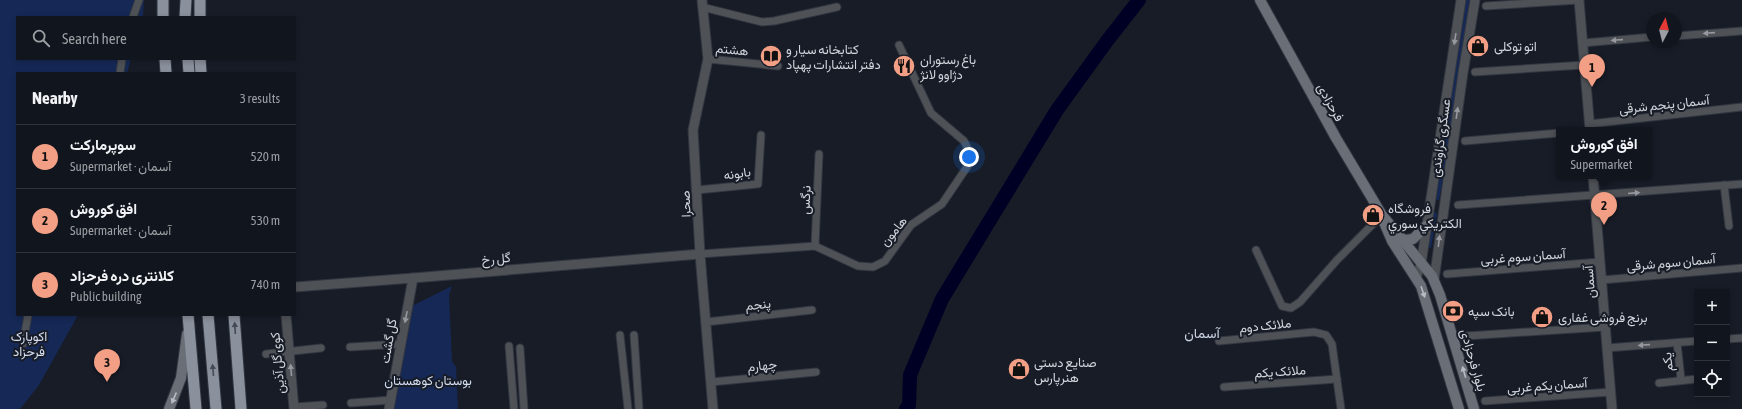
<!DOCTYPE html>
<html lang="en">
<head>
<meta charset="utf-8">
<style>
	body { margin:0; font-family:"Asap Condensed",Vazirmatn,sans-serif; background:#1e222a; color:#f1f3f6 }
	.controls { position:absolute; right:12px; bottom:12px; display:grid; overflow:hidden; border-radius:0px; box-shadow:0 2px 6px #0003 }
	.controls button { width:36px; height:36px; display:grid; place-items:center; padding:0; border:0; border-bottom:1px solid #30343b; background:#11151d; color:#f1f3f6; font:20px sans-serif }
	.compass { position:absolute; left:1646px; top:12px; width:36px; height:36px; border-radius:50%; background:#11151d; box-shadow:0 2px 6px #0003; rotate:7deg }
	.you { position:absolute; left:969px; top:157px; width:14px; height:14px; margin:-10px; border:3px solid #fff; border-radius:50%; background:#1a73e8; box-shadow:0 0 0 6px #1a73e833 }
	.badge { display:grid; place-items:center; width:26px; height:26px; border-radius:50%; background:#f39f85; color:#111; font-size:13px; font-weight:700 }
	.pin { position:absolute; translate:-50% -33px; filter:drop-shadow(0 1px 2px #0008) }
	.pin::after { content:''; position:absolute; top:21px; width:14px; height:12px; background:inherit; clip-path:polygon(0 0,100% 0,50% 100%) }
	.popup { position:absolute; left:1556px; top:127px; width:96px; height:52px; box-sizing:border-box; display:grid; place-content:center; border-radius:0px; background:#11151d; filter:drop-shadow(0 1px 3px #0005); font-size:13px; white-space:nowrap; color:#9c9fa4 }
	.popup b { font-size:15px; color:#f1f3f6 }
	.popup::after { content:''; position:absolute; left:50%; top:100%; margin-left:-8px; border:8px solid transparent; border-top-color:#11151d }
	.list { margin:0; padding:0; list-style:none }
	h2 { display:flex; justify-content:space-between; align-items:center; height:52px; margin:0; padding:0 16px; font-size:17px }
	h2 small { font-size:13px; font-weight:400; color:#9c9fa4 }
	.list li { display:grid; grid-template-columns:26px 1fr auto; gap:12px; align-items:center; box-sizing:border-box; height:64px; padding:0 16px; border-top:1px solid #30343b }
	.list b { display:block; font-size:15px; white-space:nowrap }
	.list p { margin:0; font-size:13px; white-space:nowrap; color:#9c9fa4 }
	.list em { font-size:13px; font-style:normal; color:#9c9fa4 }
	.icon { flex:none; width:22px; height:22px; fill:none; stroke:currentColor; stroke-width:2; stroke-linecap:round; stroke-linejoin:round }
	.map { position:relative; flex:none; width:1742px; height:409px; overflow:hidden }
	.search { position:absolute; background:#11151d; box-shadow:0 2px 6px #0003; left:16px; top:16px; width:280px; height:44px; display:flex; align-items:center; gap:10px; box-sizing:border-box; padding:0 14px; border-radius:0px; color:#9c9fa4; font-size:15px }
	.panel { position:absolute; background:#11151d; box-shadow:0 2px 6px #0003; left:16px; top:72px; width:280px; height:244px; border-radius:0px }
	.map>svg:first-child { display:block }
</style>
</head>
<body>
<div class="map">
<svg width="1742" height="409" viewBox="0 0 1742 409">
	<rect width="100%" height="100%" fill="#171c27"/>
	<g fill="#152856">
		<polygon points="0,0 144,0 143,17 17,17 17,59 131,59 127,73 17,73 17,315 78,315 39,385 20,409 0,409"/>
		<polygon points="1465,0 1471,0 1440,195 1439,200 1437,200 1435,197"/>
		<polygon points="1432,212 1437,213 1431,248 1428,247"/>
		<polygon points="452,286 449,295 452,361 456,367 458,409 393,409 412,306"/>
	</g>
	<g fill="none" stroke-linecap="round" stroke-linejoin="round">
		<polyline stroke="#000025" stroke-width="14" points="906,409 909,405 910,375 942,299 1057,110 1107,41 1139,0"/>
		<g stroke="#313640" stroke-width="9">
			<g id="minor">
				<polyline points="1486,6 1579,0"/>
				<polyline points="702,7 762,22 774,21 837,7"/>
				<polyline points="133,17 139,0"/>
				<polyline points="1676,36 1742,31"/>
				<polyline points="1583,43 1652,37"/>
				<polyline points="708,59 778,66"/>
				<polyline points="1475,72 1584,65"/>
				<polyline points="120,73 122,59"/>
				<polyline points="1589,124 1742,107"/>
				<polyline points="1465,141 1559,133"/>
				<polyline points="1724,185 1729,226"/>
				<polyline points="697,190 758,184 761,135"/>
				<polyline points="1458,205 1742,184"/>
				<polyline points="815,246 819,154"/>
				<polyline points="1256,250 1282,306 1291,308 1300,302 1337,260 1382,215"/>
				<polyline points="700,254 815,246 858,266 873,267 885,261 911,225 942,204 967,167 969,151 964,141 931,113 899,45"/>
				<polyline points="1447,274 1600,262"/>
				<polyline points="1602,280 1742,268"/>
				<polyline points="706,322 812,310"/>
				<polyline points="620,335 628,409"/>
				<polyline points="634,335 639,409"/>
				<polyline points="1466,336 1605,327"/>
				<polyline points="1727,339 1742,338"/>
				<polyline points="1219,341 1314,332 1326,335 1332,344 1341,409"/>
				<polyline points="1677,343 1681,379"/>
				<polyline points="23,344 28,315"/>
				<polyline points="509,346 514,409"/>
				<polyline points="350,347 400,344"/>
				<polyline points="520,348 524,409"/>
				<polyline points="1607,348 1697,341"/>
				<polyline points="266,354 321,348"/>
				<polyline points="711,382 816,372"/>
				<polyline points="1659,383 1697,379"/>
				<polyline points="1224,387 1337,379"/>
				<polyline points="1485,401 1611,392"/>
				<polyline points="351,403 391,400"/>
				<polyline points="294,407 323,405"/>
			</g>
		</g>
		<g stroke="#313640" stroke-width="11">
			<g id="tertiary">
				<polyline points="702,0 708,59 693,130 700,254 713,409"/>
				<polyline points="1579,0 1590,130"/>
				<polyline points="1593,176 1612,409"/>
				<polyline points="1416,278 1421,264 1461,0"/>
				<polyline points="1434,280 1463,73 1475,0"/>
				<polyline points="295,287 413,278 700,254"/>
				<polyline points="286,315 294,409"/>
				<polyline points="389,409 413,278"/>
			</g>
		</g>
		<g stroke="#313640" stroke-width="12">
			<g id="secondary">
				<polyline points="1260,0 1336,138 1382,215 1432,276 1440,295 1474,409"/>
				<polyline points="1383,220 1392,241 1421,286 1459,409"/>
				<polyline points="1399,237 1405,240 1413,239 1426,226"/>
				<polyline points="169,409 181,378 187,334"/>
			</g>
		</g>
		<g stroke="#313640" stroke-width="13">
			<g id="trunk">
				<polyline points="163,0 163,17"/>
				<polyline points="185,17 186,0"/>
				<polyline points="200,17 200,0"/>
				<polyline points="165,59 166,73"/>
				<polyline points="188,59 189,73"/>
				<polyline points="200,59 201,73"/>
				<polyline points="188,315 196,409"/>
				<polyline points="208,315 216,409"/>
				<polyline points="234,315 241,409"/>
			</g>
		</g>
		<use href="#minor" stroke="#4e5156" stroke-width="7"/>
		<use href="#tertiary" stroke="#4e5156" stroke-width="9"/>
		<use href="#secondary" stroke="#6a6e77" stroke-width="10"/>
		<use href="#trunk" stroke="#8a909c" stroke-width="11"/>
	</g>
	<defs><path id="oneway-solid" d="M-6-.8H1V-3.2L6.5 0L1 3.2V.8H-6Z"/></defs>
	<g fill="#969aa0">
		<use href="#oneway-solid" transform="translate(1709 33) rotate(176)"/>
		<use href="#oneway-solid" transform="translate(1455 39) rotate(99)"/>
		<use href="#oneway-solid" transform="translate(1617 40) rotate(176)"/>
		<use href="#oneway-solid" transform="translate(1457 113) rotate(-82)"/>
		<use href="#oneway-solid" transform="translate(1634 193) rotate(-5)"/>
		<use href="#oneway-solid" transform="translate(1439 241) rotate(-83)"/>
		<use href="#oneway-solid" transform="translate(406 317) rotate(101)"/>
		<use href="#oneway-solid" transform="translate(1644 345) rotate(176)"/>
		<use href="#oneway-solid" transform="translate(291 370) rotate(-95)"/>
	</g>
	<g fill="#b7bbc3">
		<use href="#oneway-solid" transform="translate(1423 292) rotate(71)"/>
		<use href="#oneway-solid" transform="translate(1464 372) rotate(-106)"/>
		<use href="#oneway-solid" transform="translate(174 398) rotate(113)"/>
	</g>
	<g fill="#454a56">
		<use href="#oneway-solid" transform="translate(235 328) rotate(-94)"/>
		<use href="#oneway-solid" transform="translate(213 370) rotate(-95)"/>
	</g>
	<defs>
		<g id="shop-disc" transform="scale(1.15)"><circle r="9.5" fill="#f39f85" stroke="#171c27"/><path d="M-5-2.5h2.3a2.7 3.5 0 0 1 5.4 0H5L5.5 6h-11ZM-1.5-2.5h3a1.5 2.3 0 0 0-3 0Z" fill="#111"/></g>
		<g id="library-disc" transform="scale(1.15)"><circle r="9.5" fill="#f39f85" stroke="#171c27"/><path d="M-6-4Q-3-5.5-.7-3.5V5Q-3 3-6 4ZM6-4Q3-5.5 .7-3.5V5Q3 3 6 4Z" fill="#111"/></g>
		<g id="restaurant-disc" transform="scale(1.15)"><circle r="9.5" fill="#f39f85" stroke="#171c27"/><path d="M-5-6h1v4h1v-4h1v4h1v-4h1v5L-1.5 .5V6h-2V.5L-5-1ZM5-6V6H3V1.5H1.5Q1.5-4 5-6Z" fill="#111"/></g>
		<g id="bank-disc" transform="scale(1.15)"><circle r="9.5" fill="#f39f85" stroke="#171c27"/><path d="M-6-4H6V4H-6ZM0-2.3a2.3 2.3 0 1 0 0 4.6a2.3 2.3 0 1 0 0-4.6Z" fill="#111"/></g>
	</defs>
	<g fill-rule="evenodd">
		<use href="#shop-disc" x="1478" y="46"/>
		<use href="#library-disc" x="771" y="56"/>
		<use href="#restaurant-disc" x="904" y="66"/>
		<use href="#shop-disc" x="1373" y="215"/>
		<use href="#bank-disc" x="1453" y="311"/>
		<use href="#shop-disc" x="1542" y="317"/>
		<use href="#shop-disc" x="1019" y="369"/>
	</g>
	<g text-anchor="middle" stroke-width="4" stroke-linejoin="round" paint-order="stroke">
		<g font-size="13" fill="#d1d5dc" stroke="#171c27" text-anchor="start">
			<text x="1494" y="51">اتو توکلی</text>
			<text x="786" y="54">کتابخانه سیار و<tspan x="786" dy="15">دفتر انتشارات پهپاد</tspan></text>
			<text x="920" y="64">باغ رستوران<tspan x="920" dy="15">دژاوو لانژ</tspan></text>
			<text x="1388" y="213">فروشگاه<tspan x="1388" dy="15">الكتريكي سوري</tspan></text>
			<text x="1468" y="316">بانک سپه</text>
			<text x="1558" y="322">برنج فروشی غفاری</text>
			<text x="1034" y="367">صنایع دستی<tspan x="1034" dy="15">هنرپارس</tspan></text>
		</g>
		<g font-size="13" fill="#d1d5dc" stroke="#171c27">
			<text transform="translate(732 49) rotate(5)" y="5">هشتم</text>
			<text transform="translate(1331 102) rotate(61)" y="5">فرحزادی</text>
			<text transform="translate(1664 104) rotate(-6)" y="5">آسمان پنجم شرقی</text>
			<text transform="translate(1440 138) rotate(-82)" y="5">عسگری گراوندی</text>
			<text transform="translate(737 173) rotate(-8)" y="5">بابونه</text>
			<text transform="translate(805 200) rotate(-88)" y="5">نرگس</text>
			<text transform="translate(685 204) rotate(-92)" y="5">صحرا</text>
			<text transform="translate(893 231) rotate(-51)" y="5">هامون</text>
			<text transform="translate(1523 256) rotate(-4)" y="5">آسمان سوم غربی</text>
			<text transform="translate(496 258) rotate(-5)" y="5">گل رخ</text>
			<text transform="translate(1671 262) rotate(-5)" y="5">آسمان سوم شرقی</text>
			<text transform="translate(1589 282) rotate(-95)" y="5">آسمان</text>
			<text transform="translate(758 304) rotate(-6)" y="5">پنجم</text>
			<text transform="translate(1265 325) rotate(-6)" y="5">ملائک دوم</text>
			<text transform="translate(388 341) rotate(-80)" y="5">گل گشت</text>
			<text transform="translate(1474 360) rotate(74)" y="5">بلوار فرحزادی</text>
			<text transform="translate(1667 362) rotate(-96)" y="5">یکم</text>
			<text transform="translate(277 363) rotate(-95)" y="5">کوی گل آذین</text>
			<text transform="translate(762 365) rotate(-6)" y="5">چهارم</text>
			<text transform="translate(1280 371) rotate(-4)" y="5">ملائک یکم</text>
			<text transform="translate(1547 385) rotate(-4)" y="5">آسمان یکم غربی</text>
		</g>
		<g font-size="13" fill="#d4def1" stroke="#171c27">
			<text x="29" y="341">اکوپارک<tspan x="29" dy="15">فرحزاد</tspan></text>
			<text x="428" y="385">بوستان کوهستان</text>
		</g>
		<g font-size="14" fill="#cbd2e1" stroke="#171c27">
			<text x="1202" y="338">آسمان</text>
		</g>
	</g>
</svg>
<div class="controls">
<button>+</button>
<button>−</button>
<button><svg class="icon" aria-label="locate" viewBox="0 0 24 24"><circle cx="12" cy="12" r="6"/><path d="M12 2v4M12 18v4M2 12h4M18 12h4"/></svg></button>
</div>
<svg class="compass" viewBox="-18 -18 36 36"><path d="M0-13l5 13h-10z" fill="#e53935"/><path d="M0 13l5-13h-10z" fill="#9c9fa4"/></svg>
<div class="you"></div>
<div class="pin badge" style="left:1592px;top:87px">1</div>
<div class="pin badge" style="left:1604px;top:225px">2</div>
<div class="popup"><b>افق کوروش</b>Supermarket</div>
<div class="pin badge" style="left:107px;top:382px">3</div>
<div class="search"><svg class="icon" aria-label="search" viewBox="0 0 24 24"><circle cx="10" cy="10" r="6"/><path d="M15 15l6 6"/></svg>Search here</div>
<section class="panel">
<h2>Nearby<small>3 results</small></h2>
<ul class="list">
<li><span class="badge">1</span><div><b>سوپرمارکت</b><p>Supermarket · آسمان</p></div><em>520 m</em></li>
<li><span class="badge">2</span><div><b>افق کوروش</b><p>Supermarket · آسمان</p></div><em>530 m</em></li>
<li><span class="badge">3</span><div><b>کلانتری دره فرحزاد</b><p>Public building</p></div><em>740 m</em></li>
</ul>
</section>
</div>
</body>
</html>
